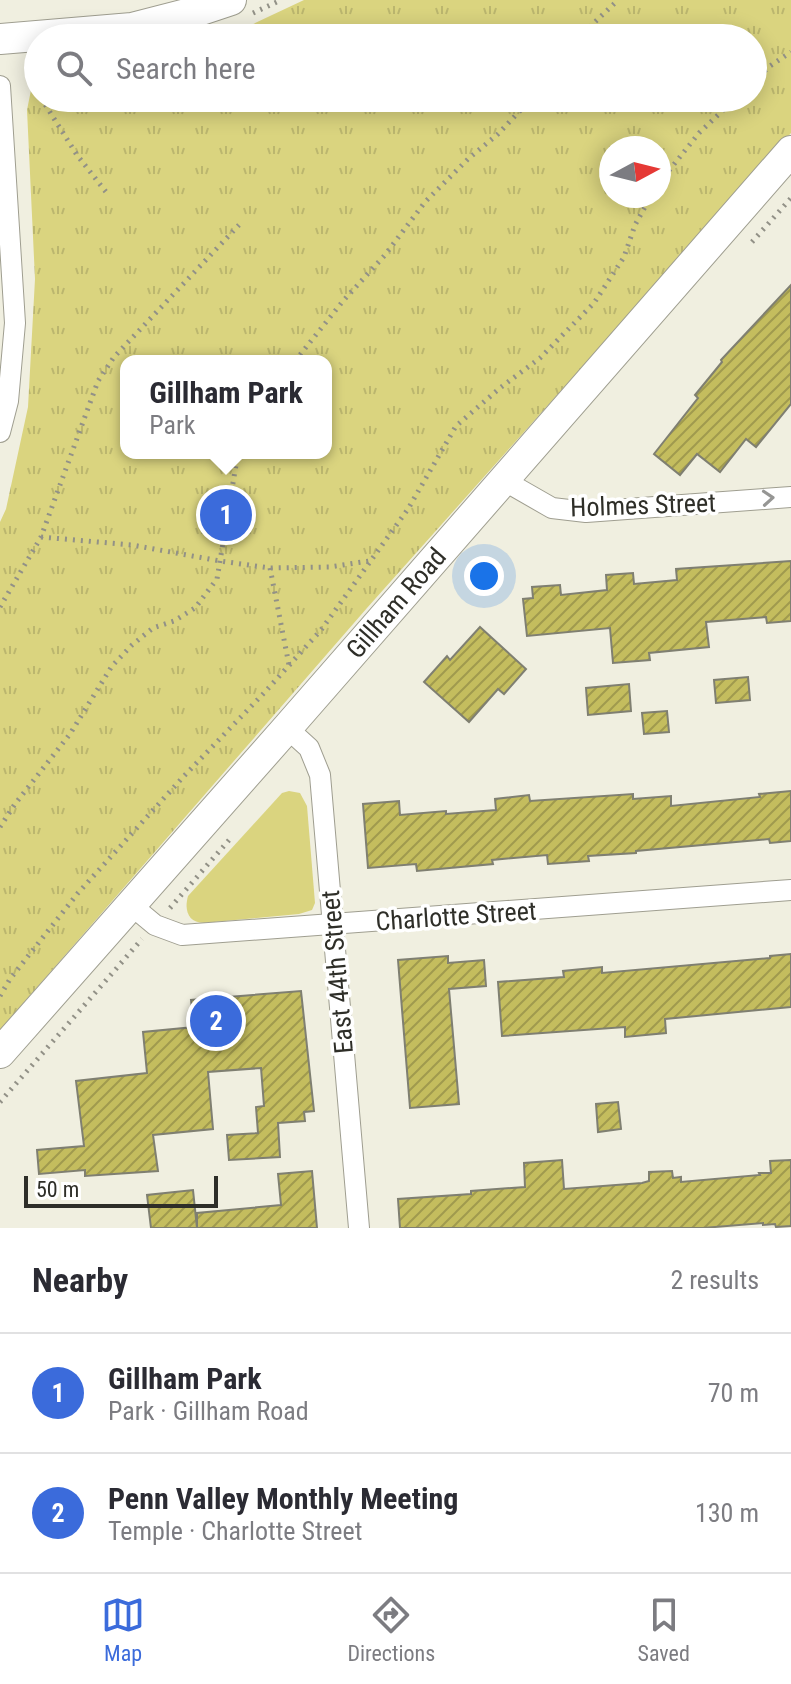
<!DOCTYPE html>
<html lang="en">
<head>
<meta charset="utf-8">
<style>
	body { margin:0; font-family:"Roboto Condensed",sans-serif; background:#f2f2f3; color:#2b2b33 }
	.compass { position:absolute; left:599px; top:136px; width:72px; height:72px; border-radius:50%; background:#fff; box-shadow:0 4px 20px #0003; rotate:83deg }
	.scale { position:absolute; left:24px; bottom:20px; width:194px; box-sizing:border-box; padding-left:8px; border:4px solid #2e2e28; border-top:0; font-size:22px; line-height:28px; white-space:nowrap; color:#2e2e28; -webkit-text-stroke:6px #fff; paint-order:stroke }
	.you { position:absolute; left:484px; top:576px; width:28px; height:28px; margin:-20px; border:6px solid #fff; border-radius:50%; background:#1a73e8; box-shadow:0 0 0 12px #1a73e833 }
	.badge { display:grid; place-items:center; width:52px; height:52px; border-radius:50%; background:#3b6bdb; color:#fff; font-size:26px; font-weight:700 }
	.pin { position:absolute; translate:-50% -50%; border:4px solid #fff; box-shadow:0 2px 8px #0006 }
	.popup { position:absolute; left:120px; top:355px; width:212px; height:104px; box-sizing:border-box; display:grid; place-content:center; border-radius:16px; background:#fff; filter:drop-shadow(0 2px 6px #0005); font-size:26px; white-space:nowrap; color:#7c7c81 }
	.popup b { font-size:30px; color:#2b2b33 }
	.popup::after { content:''; position:absolute; left:50%; top:100%; margin-left:-16px; border:16px solid transparent; border-top-color:#fff }
	.list { margin:0; padding:0; list-style:none }
	h2 { display:flex; justify-content:space-between; align-items:center; height:104px; margin:0; padding:0 32px; font-size:34px }
	h2 small { font-size:26px; font-weight:400; color:#7c7c81 }
	.list li { display:grid; grid-template-columns:52px 1fr auto; gap:24px; align-items:center; box-sizing:border-box; height:120px; padding:0 32px; border-top:2px solid #e1e1e2 }
	.list b { display:block; font-size:30px; white-space:nowrap }
	.list p { margin:0; font-size:26px; white-space:nowrap; color:#7c7c81 }
	.list em { font-size:26px; font-style:normal; color:#7c7c81 }
	.icon { flex:none; width:44px; height:44px; fill:none; stroke:currentColor; stroke-width:2; stroke-linecap:round; stroke-linejoin:round }
	.map { position:relative; flex:none; width:791px; height:1228px; overflow:hidden }
	.search { position:absolute; background:#fff; box-shadow:0 4px 20px #0003; left:24px; right:24px; top:24px; height:88px; display:flex; align-items:center; gap:20px; box-sizing:border-box; padding:0 28px; border-radius:44px; color:#7c7c81; font-size:30px }
	.sheet { height:344px; background:#fff }
	nav { display:flex; justify-content:space-around; align-items:center; box-sizing:border-box; height:112px; border-top:2px solid #e1e1e2; background:#fff; font-size:22px; color:#7c7c81 }
	nav a { display:grid; justify-items:center; gap:4px }
	nav .on { color:#3b6bdb }
	.map>svg:first-child { display:block }
</style>
</head>
<body>
<div class="map">
<svg width="791" height="1228" viewBox="0 0 791 1228">
	<defs>
		<pattern id="park-tufts" width="24" height="20" patternUnits="userSpaceOnUse" patternTransform="scale(2)"><rect width="24" height="20" fill="#dad47f"/><path d="M3 7l-1-3M5 7V3M7 7l1-3M15 17l-1-3M17 17v-4M19 17l1-3" fill="none" stroke="#bbb66e"/></pattern>
		<pattern id="building-hatch" width="6" height="6" patternUnits="userSpaceOnUse" patternTransform="scale(2)"><rect width="6" height="6" fill="#c4bd5e"/><path d="M-1 1l2-2M0 6l6-6M5 7l2-2" fill="none" stroke="#a09a4e"/></pattern>
	</defs>
	<rect width="100%" height="100%" fill="#f0efe0"/>
	<path fill="#dad47f" d="M289,791l11,2 7,13 8,97 -3,7 -13,4 -95,9c-16,0 -20,-13 -16,-27l94,-103z"/>
	<path fill="url(#park-tufts)" fill-rule="evenodd" d="M304,0h487v133l-424,475 -367,422v-508l6,-13 22,-102 7,-128 -8,-169 5,-25 6,-4v17h715v-60h-535l14,-4zM611,148h48v48h-48zM126,361h200v92h-200z"/>
	<g fill="url(#building-hatch)" stroke="#7f7f71" stroke-width="2">
		<polygon points="791,285 791,404 756,447 746,439 720,472 697,454 680,475 654,454 698,398 695,395 722,362 721,360"/>
		<polygon points="791,561 791,621 767,623 766,617 706,622 709,647 649,653 650,660 613,663 610,628 527,636 523,599 533,598 532,587 560,585 561,595 607,590 606,575 633,573 634,584 677,580 676,569"/>
		<polygon points="480,627 526,669 504,694 498,689 469,722 424,682 447,656 450,660"/>
		<polygon points="748,677 750,700 716,703 714,680"/>
		<polygon points="629,684 631,711 588,715 586,688"/>
		<polygon points="667,711 669,732 644,734 642,713"/>
		<polygon points="791,791 791,841 770,843 769,839 636,851 636,853 588,856 589,861 548,864 547,855 492,860 493,864 417,871 416,864 368,868 363,804 399,801 400,815 446,811 446,814 496,810 495,799 529,795 530,801 633,794 633,799 671,796 671,806 760,797 759,794"/>
		<polygon points="791,954 791,1007 665,1019 666,1033 625,1037 625,1027 502,1036 498,982 564,977 563,971 602,967 602,973 770,958 770,956"/>
		<polygon points="448,956 448,963 484,960 486,986 449,989 459,1104 410,1108 398,960"/>
		<polygon points="301,991 314,1111 304,1112 305,1121 278,1123 280,1157 229,1160 227,1135 258,1133 256,1107 264,1106 261,1068 208,1072 213,1129 153,1135 158,1171 85,1176 85,1170 39,1174 37,1150 84,1146 76,1081 147,1073 143,1032 194,1027 191,1000"/>
		<polygon points="618,1102 621,1129 598,1132 596,1104"/>
		<polygon points="562,1160 564,1189 642,1183 649,1181 649,1172 672,1171 673,1178 681,1177 681,1182 760,1175 759,1173 771,1173 770,1161 791,1160 791,1226 776,1227 775,1224 763,1225 763,1223 703,1228 400,1228 398,1199 471,1194 471,1191 525,1187 524,1163"/>
		<polygon points="312,1171 317,1228 197,1228 197,1213 281,1205 278,1174"/>
		<polygon points="193,1190 197,1228 151,1228 147,1195"/>
	</g>
	<g fill="none" stroke-linecap="round" stroke-linejoin="round">
		<g stroke="#9f9e90" stroke-width="22">
			<g id="minor">
				<polyline points="0,86 15,323 8,401 0,432"/>
				<polyline points="503,480 552,508 586,512 791,497"/>
				<polyline points="287,728 309,748 320,775 359,1228"/>
				<polyline points="131,905 155,925 182,935 791,890"/>
			</g>
		</g>
		<g stroke="#9f9e90" stroke-width="32">
			<g id="secondary">
				<polyline points="0,39 132,28 198,11 231,0"/>
				<polyline points="0,1053 287,728 791,151"/>
			</g>
		</g>
		<g stroke="#929187" stroke-width="5" stroke-dasharray="2 6" stroke-linecap="butt">
			<polyline points="253,13 281,0"/>
			<polyline points="578,38 618,0"/>
			<polyline points="753,82 770,66 791,52"/>
			<polyline points="33,87 38,94"/>
			<polyline points="41,98 77,155 106,192"/>
			<polyline points="659,183 699,133 736,98"/>
			<polyline points="752,242 791,198"/>
			<polyline points="295,361 343,301 385,255 425,202 468,159 498,134 532,98"/>
			<polyline points="41,537 132,545 220,561 270,568 329,567 369,561"/>
			<polyline points="270,568 289,665"/>
			<polyline points="0,607 41,537 98,381 114,357 239,225"/>
			<polyline points="0,827 15,804 70,734 112,666 132,645 153,628 174,621 195,608 217,579 238,453"/>
			<polyline points="170,908 229,840"/>
			<polyline points="0,996 10,979 78,893 184,776 264,693 321,630 408,509 456,426 500,388 540,358 594,303 624,257 635,225 651,196"/>
			<polyline points="0,1102 142,939"/>
		</g>
		<use href="#minor" stroke="#fff" stroke-width="20"/>
		<use href="#secondary" stroke="#fff" stroke-width="30"/>
	</g>
	<defs><path id="oneway-chevron" d="M-2-3.5L2.5 0L-2 3.5" fill="none" stroke-width="1.6" stroke-linecap="round" stroke-linejoin="round" transform="scale(2)"/></defs>
	<use stroke="#969694" href="#oneway-chevron" transform="translate(768 498) rotate(-4)"/>
	<g text-anchor="middle" stroke-width="7" stroke-linejoin="round" paint-order="stroke">
		<g font-size="26" fill="#2e2e28" stroke="#fff">
			<text transform="translate(643 505) rotate(-2)" y="9">Holmes Street</text>
			<text transform="translate(396 603) rotate(-49)" y="9">Gillham Road</text>
			<text transform="translate(456 916) rotate(-4)" y="9">Charlotte Street</text>
			<text transform="translate(337 972) rotate(-95)" y="9">East 44th Street</text>
		</g>
	</g>
</svg>
<svg class="compass" viewBox="-18 -18 36 36"><path d="M0-13l5 13h-10z" fill="#e53935"/><path d="M0 13l5-13h-10z" fill="#7c7c81"/></svg>
<div class="scale">50 m</div>
<div class="you"></div>
<div class="pin badge" style="left:226px;top:515px">1</div>
<div class="popup"><b>Gillham Park</b>Park</div>
<div class="pin badge" style="left:216px;top:1021px">2</div>
<div class="search"><svg class="icon" aria-label="search" viewBox="0 0 24 24"><circle cx="10" cy="10" r="6"/><path d="M15 15l6 6"/></svg>Search here</div>
</div>
<section class="sheet">
<h2>Nearby<small>2 results</small></h2>
<ul class="list">
<li><span class="badge">1</span><div><b>Gillham Park</b><p>Park · Gillham Road</p></div><em>70 m</em></li>
<li><span class="badge">2</span><div><b>Penn Valley Monthly Meeting</b><p>Temple · Charlotte Street</p></div><em>130 m</em></li>
</ul>
</section>
<nav>
<a class="on"><svg class="icon" aria-label="map" viewBox="0 0 24 24"><path d="M3 6l6-2 6 2 6-2v14l-6 2-6-2-6 2zM9 4v14M15 6v14"/></svg>Map</a>
<a><svg class="icon" aria-label="directions" viewBox="0 0 24 24"><path d="M12 3l9 9-9 9-9-9zM9 14v-3h6M13 9l2 2-2 2"/></svg>Directions</a>
<a><svg class="icon" aria-label="saved" viewBox="0 0 24 24"><path d="M7 4h10v16l-5-4-5 4z"/></svg>Saved</a>
</nav>
</body>
</html>
